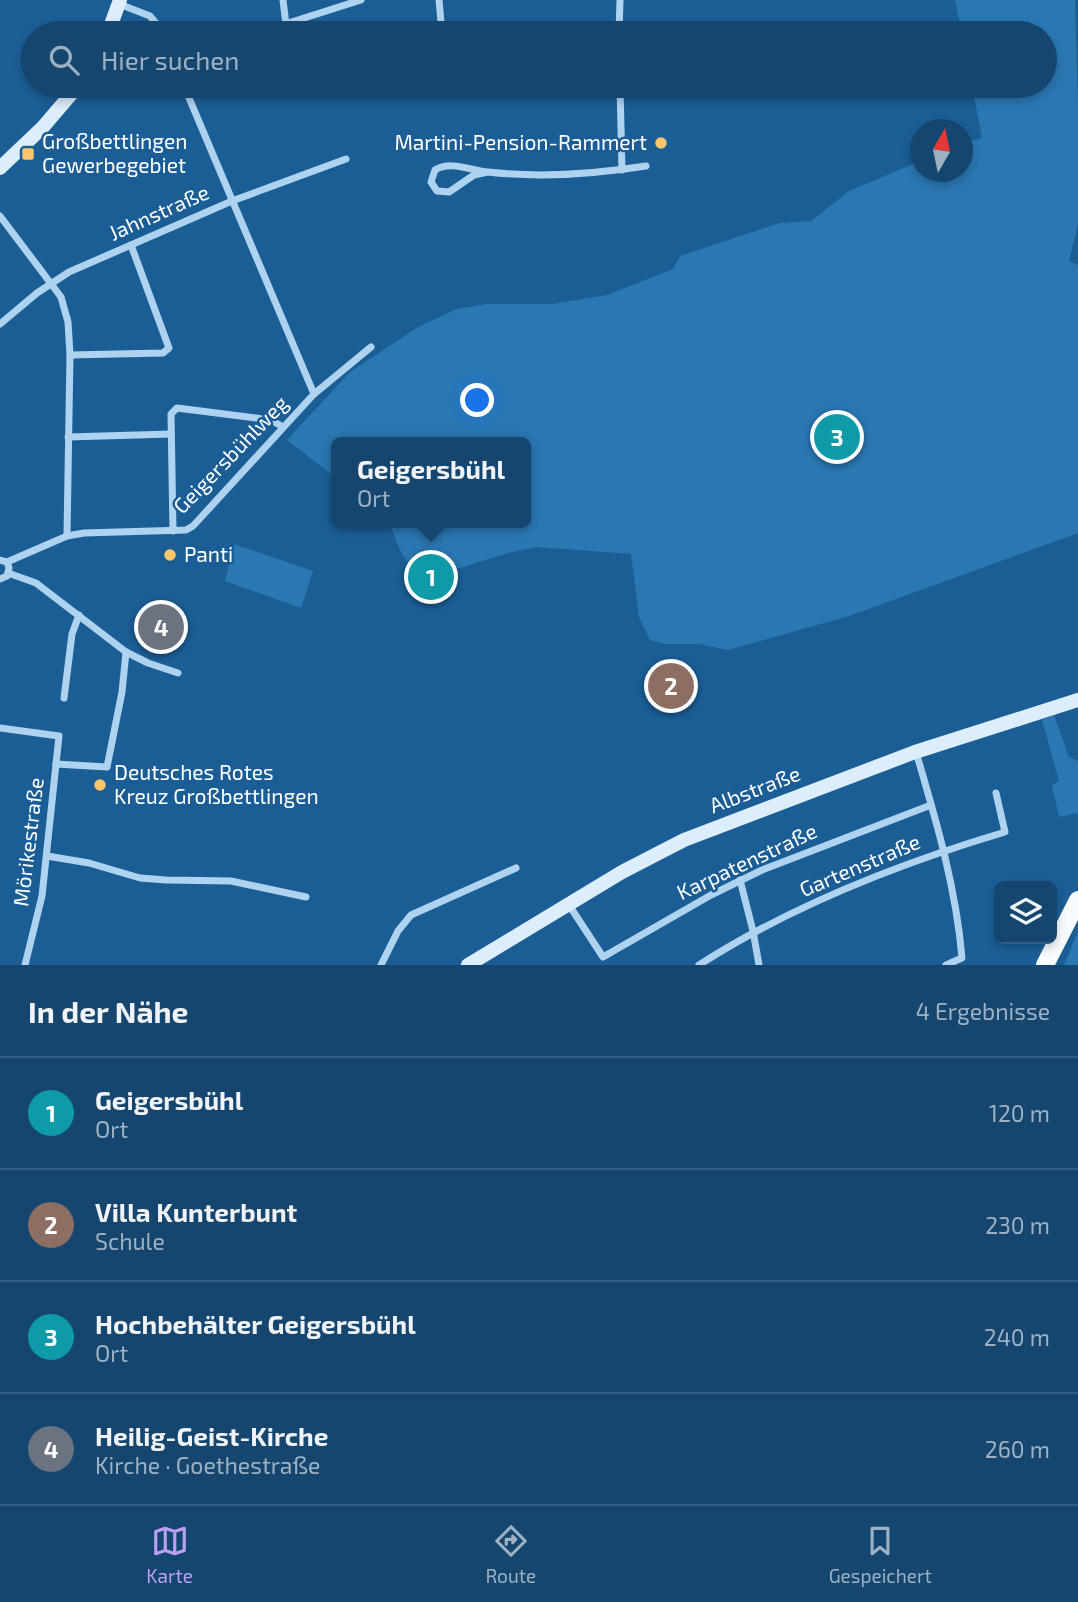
<!DOCTYPE html>
<html lang="de">
<head>
<meta charset="utf-8">
<style>
	body { margin:0; font-family:"Exo 2",sans-serif; background:#215078; color:#f1f3f6 }
	.controls { position:absolute; right:21px; bottom:21px; display:grid; overflow:hidden; border-radius:10px; box-shadow:0 4px 10px #0003 }
	.controls button { width:63px; height:63px; display:grid; place-items:center; padding:0; border:0; border-bottom:2px solid #335e83; background:#144670; color:#f1f3f6; font:35px sans-serif }
	.compass { position:absolute; left:910px; top:119px; width:63px; height:63px; border-radius:50%; background:#144670; box-shadow:0 4px 10px #0003; rotate:9deg }
	.you { position:absolute; left:478px; top:401px; width:24px; height:24px; margin:-18px; border:5px solid #fff; border-radius:50%; background:#1a73e8; box-shadow:0 0 0 10px #1a73e833 }
	.badge { display:grid; place-items:center; width:46px; height:46px; border-radius:50%; background:#bca0f2; color:#fff; font-size:23px; font-weight:700 }
	.pin { position:absolute; translate:-50% -50%; border:4px solid #fff; box-shadow:0 2px 7px #0006 }
	.popup { position:absolute; left:331px; top:437px; width:200px; height:91px; box-sizing:border-box; display:grid; place-content:center; border-radius:10px; background:#144670; filter:drop-shadow(0 2px 5px #0005); font-size:23px; white-space:nowrap; color:#9db1c3 }
	.popup b { font-size:26px; color:#f1f3f6 }
	.popup::after { content:''; position:absolute; left:50%; top:100%; margin-left:-14px; border:14px solid transparent; border-top-color:#144670 }
	.list { margin:0; padding:0; list-style:none }
	h2 { display:flex; justify-content:space-between; align-items:center; height:91px; margin:0; padding:0 28px; font-size:30px }
	h2 small { font-size:23px; font-weight:400; color:#9db1c3 }
	.list li { display:grid; grid-template-columns:46px 1fr auto; gap:21px; align-items:center; box-sizing:border-box; height:112px; padding:0 28px; border-top:2px solid #335e83 }
	.list b { display:block; font-size:26px; white-space:nowrap }
	.list p { margin:0; font-size:23px; white-space:nowrap; color:#9db1c3 }
	.list em { font-size:23px; font-style:normal; color:#9db1c3 }
	.icon { flex:none; width:38px; height:38px; fill:none; stroke:currentColor; stroke-width:2; stroke-linecap:round; stroke-linejoin:round }
	.map { position:relative; flex:none; width:1078px; height:965px; overflow:hidden }
	.search { position:absolute; background:#144670; box-shadow:0 4px 10px #0003; left:21px; right:21px; top:21px; height:77px; display:flex; align-items:center; gap:18px; box-sizing:border-box; padding:0 24px; border-radius:38px; color:#9db1c3; font-size:26px }
	.sheet { height:539px; background:#144670 }
	nav { display:flex; justify-content:space-around; align-items:center; box-sizing:border-box; height:98px; border-top:2px solid #335e83; background:#144670; font-size:19px; color:#9db1c3 }
	nav a { display:grid; justify-items:center; gap:4px }
	nav .on { color:#bca0f2 }
	.map>svg:first-child { display:block }
</style>
</head>
<body>
<div class="map">
<svg width="1078" height="965" viewBox="0 0 1078 965">
	<rect width="100%" height="100%" fill="#1b5e96"/>
	<g fill="#2b77b2">
		<path d="M955,0h120l3,106v118l-9,37 9,4v268l-229,83 -121,34 -29,-6h-34l-15,-4 -11,-23 -8,-63 -94,-7 -29,6 -45,14 -42,7c-19,-12 -24,-31 -31,-51h136v-81h-190v36l-49,-38 63,-68 68,-45 39,-18 29,-5h66l55,-9 66,-26 7,-13 100,-33 31,-2 38,-30 71,-30v11h42l1,-29 19,-5 -10,-52h73v-53h-83z"/>
		<polygon points="234,544 313,571 301,608 225,581"/>
		<polygon points="1054,715 1069,757 1078,761 1078,813 1059,817 1052,785 1059,781 1042,720"/>
		<polygon points="1078,931 1078,965 1064,965"/>
	</g>
	<g fill="none" stroke-linecap="round" stroke-linejoin="round">
		<g stroke="#aed3f0" stroke-width="7">
			<polyline points="283,0 287,33"/>
			<polyline points="439,0 442,33"/>
			<polyline points="119,4 150,16 164,33"/>
			<polyline points="257,33 361,0"/>
			<polyline points="619,33 620,0"/>
			<polyline points="184,86 314,394"/>
			<polyline points="620,86 622,170"/>
			<path d="M488,172l-14,3 -25,17 -12,-1 -6,-9 4,-12c16,-10 37,1 53,2 52,6 107,2 158,-6"/>
			<polyline points="0,216 61,297 68,322 70,355 67,536"/>
			<polyline points="0,324 37,293 69,272 232,201 346,159"/>
			<polyline points="70,355 163,353 169,348 131,245"/>
			<polyline points="68,437 171,434"/>
			<polyline points="173,531 171,414 177,408 271,420 283,427"/>
			<polyline points="0,560 7,562 9,568 7,576 0,579"/>
			<polyline points="7,562 67,536 84,533 186,530 193,526 314,394 371,347"/>
			<polyline points="8,573 36,583 126,652 148,663 178,673"/>
			<polyline points="64,698 72,634 79,615"/>
			<polyline points="0,728 59,736 56,764"/>
			<path d="M916,752c20,68 40,135 46,206l-16,7"/>
			<polyline points="47,856 89,863 140,878 166,880 231,881 306,897"/>
			<polyline points="740,880 753,931 759,965"/>
			<polyline points="569,905 603,957 711,895 762,870 931,805"/>
			<polyline points="25,965 42,896 56,764 107,767 122,692 126,652"/>
			<polyline points="381,965 398,931 411,915 516,868"/>
			<path d="M699,965c92,-59 202,-102 306,-133l-9,-39"/>
		</g>
		<g stroke="#dcedfb" stroke-width="14">
			<polyline points="108,33 120,0"/>
			<polyline points="0,168 43,127 78,86"/>
			<polyline points="468,965 622,872 684,840 915,752 1078,700"/>
		</g>
		<polyline stroke="#f7fbff" stroke-width="18" points="1045,965 1078,900"/>
	</g>
	<g fill="#ffc56d" stroke="#1b5e96" stroke-width="2.5">
		<circle cx="661" cy="143" r="7"/>
		<rect x="21" y="147" width="14" height="14" rx="3.5"/>
		<circle cx="170" cy="555" r="7"/>
		<circle cx="100" cy="785" r="7"/>
	</g>
	<g text-anchor="middle" stroke-width="5" stroke-linejoin="round" paint-order="stroke">
		<g font-size="21" fill="#fff" stroke="#1b5e96" text-anchor="start">
			<text x="42" y="149">Großbettlingen<tspan x="42" dy="24">Gewerbegebiet</tspan></text>
			<text x="647" y="150" text-anchor="end">Martini-Pension-Rammert</text>
			<text x="184" y="562">Panti</text>
			<text x="114" y="780">Deutsches Rotes<tspan x="114" dy="24">Kreuz Großbettlingen</tspan></text>
		</g>
		<g font-size="21" fill="#fff" stroke="#1b5e96">
			<text transform="translate(159 213) rotate(-24)" y="7">Jahnstraße</text>
			<text transform="translate(231 455) rotate(-46)" y="7">Geigersbühlweg</text>
			<text transform="translate(755 790) rotate(-21)" y="7">Albstraße</text>
			<text transform="translate(29 842) rotate(-83)" y="7">Mörikestraße</text>
			<text transform="translate(747 862) rotate(-25)" y="7">Karpatenstraße</text>
			<text transform="translate(860 866) rotate(-23)" y="7">Gartenstraße</text>
		</g>
	</g>
</svg>
<div class="controls">
<button><svg class="icon" aria-label="layers" viewBox="0 0 24 24"><path d="M12 4l9 5-9 5-9-5zM3 14l9 5 9-5"/></svg></button>
</div>
<svg class="compass" viewBox="-18 -18 36 36"><path d="M0-13l5 13h-10z" fill="#e53935"/><path d="M0 13l5-13h-10z" fill="#9db1c3"/></svg>
<div class="you"></div>
<div class="pin badge" style="left:431px;top:577px;background:#0f9aa8">1</div>
<div class="popup"><b>Geigersbühl</b>Ort</div>
<div class="pin badge" style="left:671px;top:686px;background:#8d6e63">2</div>
<div class="pin badge" style="left:837px;top:437px;background:#0f9aa8">3</div>
<div class="pin badge" style="left:161px;top:627px;background:#6b7280">4</div>
<div class="search"><svg class="icon" aria-label="search" viewBox="0 0 24 24"><circle cx="10" cy="10" r="6"/><path d="M15 15l6 6"/></svg>Hier suchen</div>
</div>
<section class="sheet">
<h2>In der Nähe<small>4 Ergebnisse</small></h2>
<ul class="list">
<li><span class="badge" style="background:#0f9aa8">1</span><div><b>Geigersbühl</b><p>Ort</p></div><em>120 m</em></li>
<li><span class="badge" style="background:#8d6e63">2</span><div><b>Villa Kunterbunt</b><p>Schule</p></div><em>230 m</em></li>
<li><span class="badge" style="background:#0f9aa8">3</span><div><b>Hochbehälter Geigersbühl</b><p>Ort</p></div><em>240 m</em></li>
<li><span class="badge" style="background:#6b7280">4</span><div><b>Heilig-Geist-Kirche</b><p>Kirche · Goethestraße</p></div><em>260 m</em></li>
</ul>
</section>
<nav>
<a class="on"><svg class="icon" aria-label="map" viewBox="0 0 24 24"><path d="M3 6l6-2 6 2 6-2v14l-6 2-6-2-6 2zM9 4v14M15 6v14"/></svg>Karte</a>
<a><svg class="icon" aria-label="directions" viewBox="0 0 24 24"><path d="M12 3l9 9-9 9-9-9zM9 14v-3h6M13 9l2 2-2 2"/></svg>Route</a>
<a><svg class="icon" aria-label="saved" viewBox="0 0 24 24"><path d="M7 4h10v16l-5-4-5 4z"/></svg>Gespeichert</a>
</nav>
</body>
</html>
